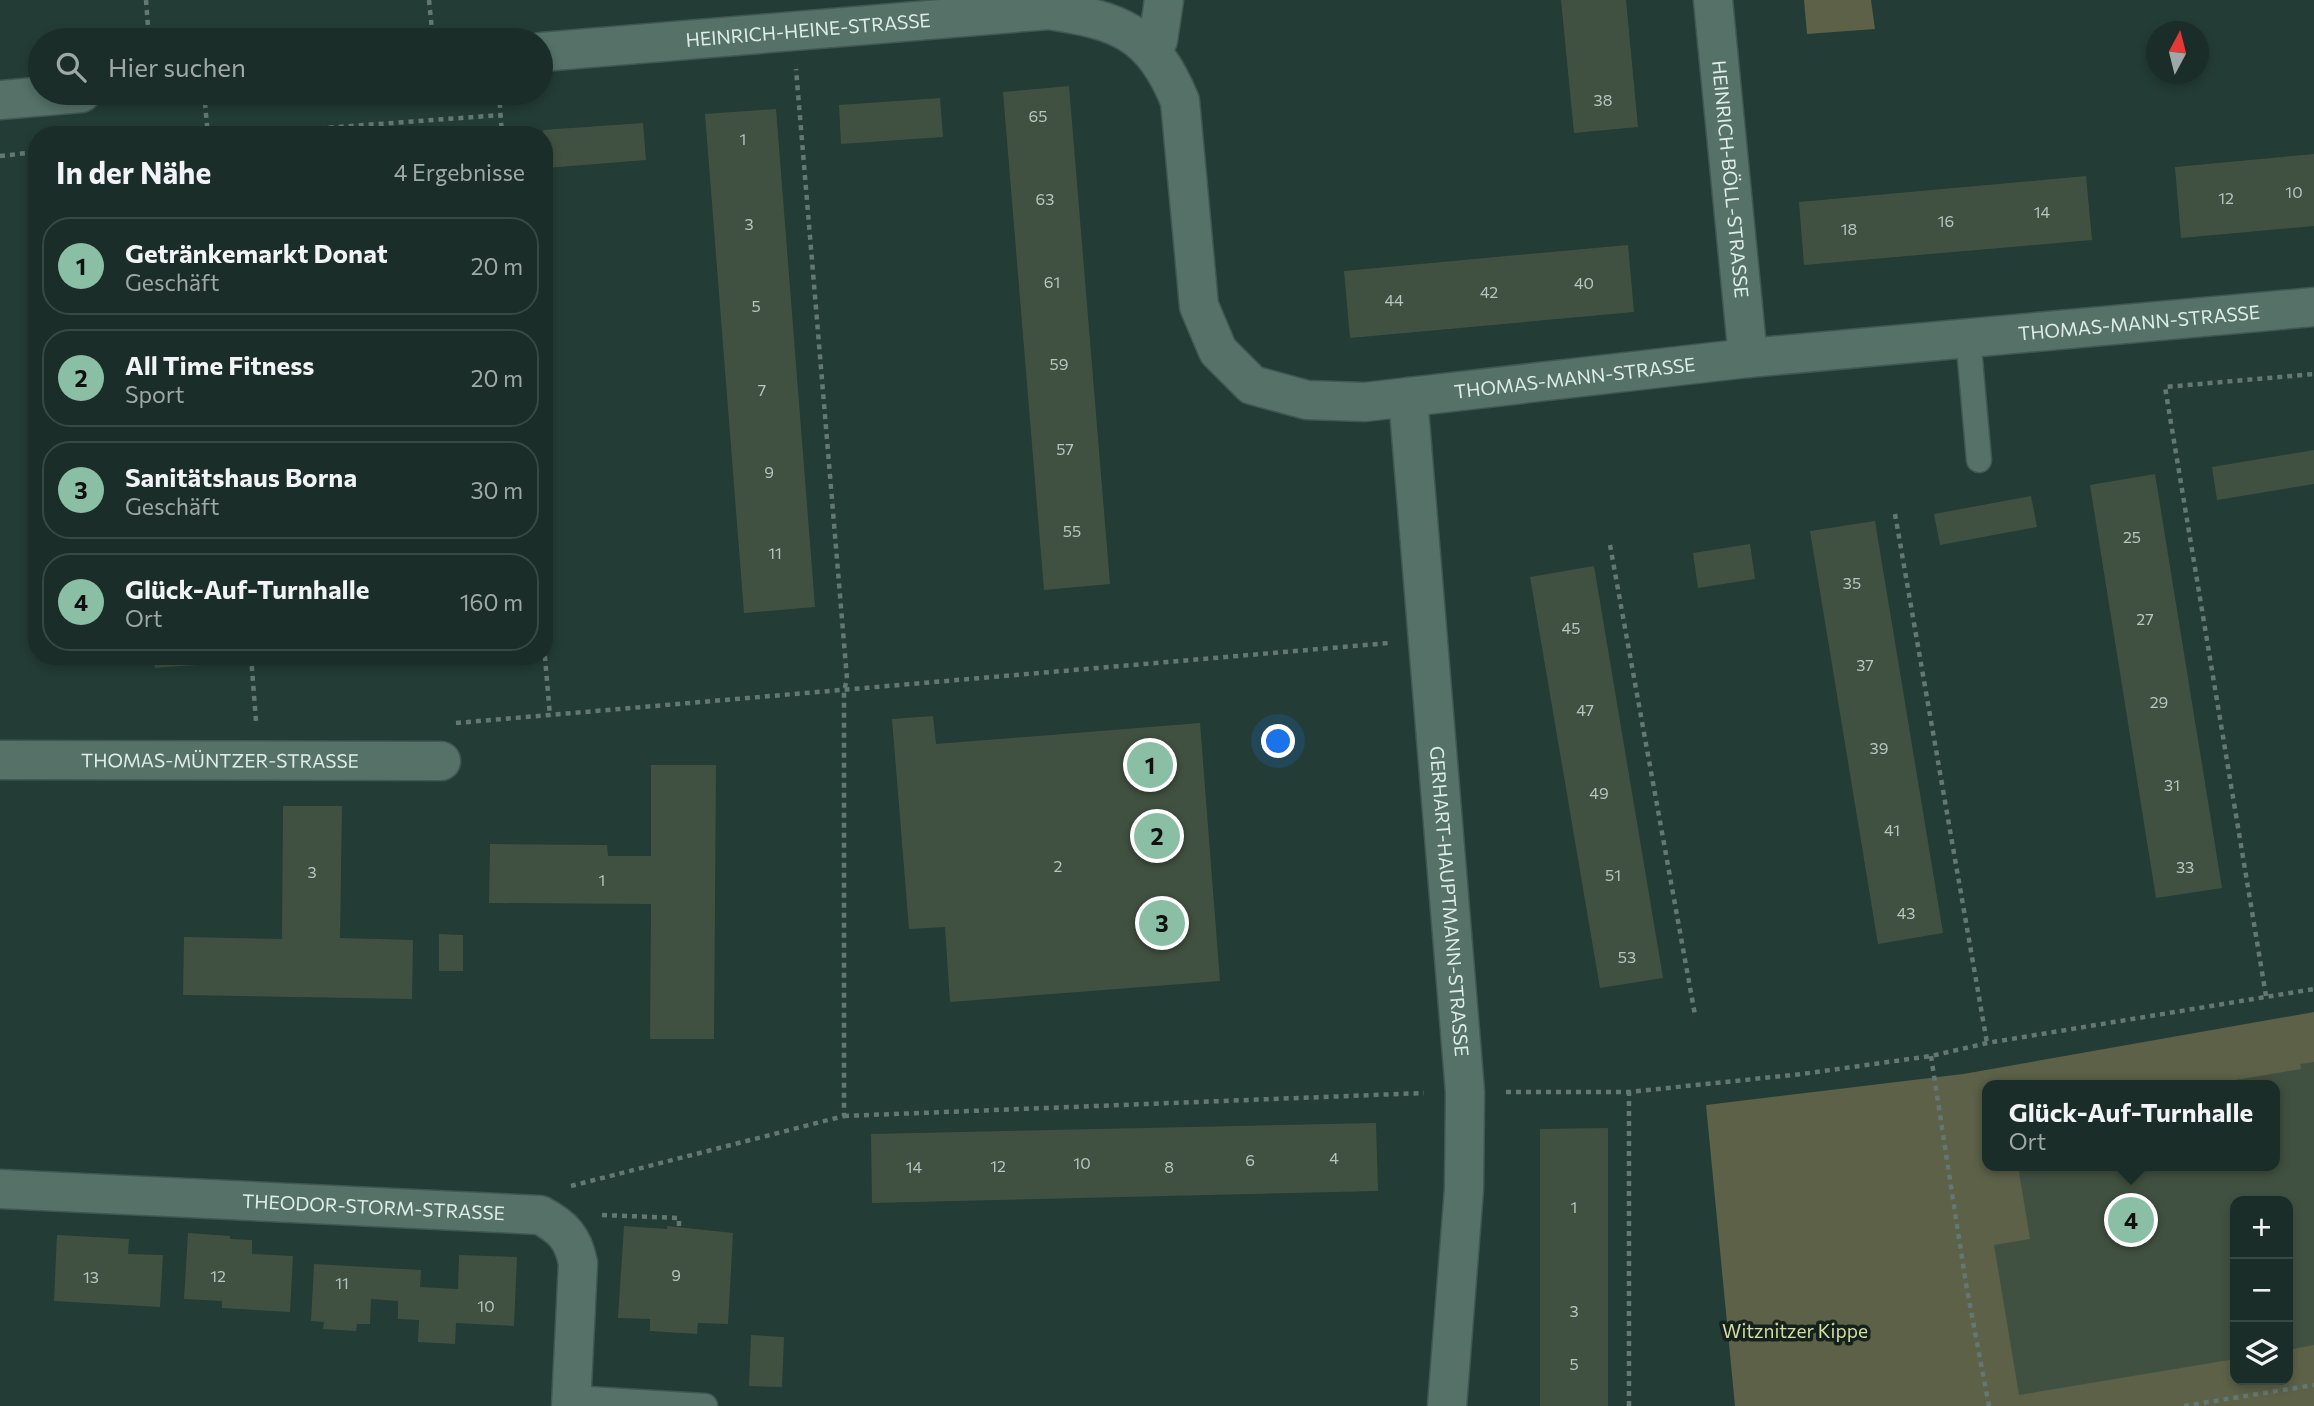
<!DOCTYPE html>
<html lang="de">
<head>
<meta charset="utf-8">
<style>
	body { margin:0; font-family:Commissioner,sans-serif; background:#233530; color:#f1f3f6 }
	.controls { position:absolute; right:21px; bottom:21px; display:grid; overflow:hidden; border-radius:14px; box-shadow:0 4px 10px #0003 }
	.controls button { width:63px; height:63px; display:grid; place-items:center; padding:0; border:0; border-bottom:2px solid #384945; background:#1a2d28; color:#f1f3f6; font:35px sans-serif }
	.compass { position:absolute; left:2146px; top:21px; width:63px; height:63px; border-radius:50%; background:#1a2d28; box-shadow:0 4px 10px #0003; rotate:7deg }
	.you { position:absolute; left:1279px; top:742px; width:24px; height:24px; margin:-18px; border:5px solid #fff; border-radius:50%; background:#1a73e8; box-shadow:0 0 0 10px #1a73e833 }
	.badge { display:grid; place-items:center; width:46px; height:46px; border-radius:50%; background:#8abfa5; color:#111; font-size:23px; font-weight:700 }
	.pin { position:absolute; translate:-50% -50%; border:4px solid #fff; box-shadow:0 2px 7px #0006 }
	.popup { position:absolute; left:1982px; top:1080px; width:298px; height:91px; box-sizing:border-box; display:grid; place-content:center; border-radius:14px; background:#1a2d28; filter:drop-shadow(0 2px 5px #0005); font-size:23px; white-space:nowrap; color:#9fa8a8 }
	.popup b { font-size:26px; color:#f1f3f6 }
	.popup::after { content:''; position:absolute; left:50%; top:100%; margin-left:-14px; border:14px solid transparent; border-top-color:#1a2d28 }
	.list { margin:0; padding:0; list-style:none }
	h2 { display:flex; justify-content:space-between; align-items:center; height:91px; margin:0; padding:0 28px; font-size:30px }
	h2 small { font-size:23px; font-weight:400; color:#9fa8a8 }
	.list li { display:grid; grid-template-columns:46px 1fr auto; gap:21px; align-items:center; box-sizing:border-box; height:98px; margin:0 14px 14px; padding:0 14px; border:2px solid #384945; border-radius:28px }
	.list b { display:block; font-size:26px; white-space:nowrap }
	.list p { margin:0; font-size:23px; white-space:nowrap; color:#9fa8a8 }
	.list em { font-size:23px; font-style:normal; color:#9fa8a8 }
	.icon { flex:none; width:38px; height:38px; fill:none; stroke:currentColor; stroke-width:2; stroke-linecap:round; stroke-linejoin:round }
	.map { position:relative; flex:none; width:2314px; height:1406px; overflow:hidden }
	.search { position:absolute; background:#1a2d28; box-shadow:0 4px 10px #0003; left:28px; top:28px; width:525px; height:77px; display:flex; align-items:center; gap:18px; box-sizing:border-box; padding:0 24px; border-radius:38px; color:#9fa8a8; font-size:26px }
	.panel { position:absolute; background:#1a2d28; box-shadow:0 4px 10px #0003; left:28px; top:126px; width:525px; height:539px; border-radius:28px }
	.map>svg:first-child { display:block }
</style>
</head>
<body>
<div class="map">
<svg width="2314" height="1406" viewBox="0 0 2314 1406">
	<rect width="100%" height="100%" fill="#233c35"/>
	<g fill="#5c6148" fill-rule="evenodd">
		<polygon points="1804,0 1871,0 1875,29 1807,34"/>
		<path d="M2314,1012v394h-579l-29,-301 257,-31zM1988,1085h286v81h-286zM2235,1201h53v179h-53z"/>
	</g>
	<g fill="#415141">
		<polygon points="1561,0 1626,0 1638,127 1574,133"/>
		<polygon points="1069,86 1110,584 1044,590 1003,92"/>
		<polygon points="940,98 943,137 841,144 839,105"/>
		<polygon points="776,109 815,607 744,613 705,114"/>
		<polygon points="643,123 646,160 546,168 543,130"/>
		<polygon points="2314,154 2314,226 2181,238 2175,167"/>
		<polygon points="2086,176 2092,240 1804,265 1799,202"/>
		<polygon points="1628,245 1634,312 1350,338 1344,271"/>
		<polygon points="2314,450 2314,484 2217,500 2212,467"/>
		<polygon points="2155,474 2222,888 2156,898 2090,485"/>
		<polygon points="2031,496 2037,527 1940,545 1934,514"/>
		<polygon points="1875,521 1943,933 1878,944 1810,531"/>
		<polygon points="1750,544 1755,579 1698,588 1693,553"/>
		<polygon points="1594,566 1663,978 1600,988 1530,577"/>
		<polygon points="154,656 225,656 226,663 155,668"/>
		<polygon points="933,716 936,744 1200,723 1220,981 950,1002 945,927 909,929 892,719"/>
		<polygon points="651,765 716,765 714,1039 650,1039 651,904 489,903 490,844 607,845 608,856 651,856"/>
		<polygon points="283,806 342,806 340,938 413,940 412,999 183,995 184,937 282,939"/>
		<polygon points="439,934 463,935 463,971 439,971"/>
		<polygon points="2314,1062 2314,1345 2288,1350 2288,1201 2235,1201 2235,1359 2019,1395 1994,1245 2030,1239 2018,1166 2274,1166 2274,1085 2211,1084 2301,1069 2300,1064"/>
		<polygon points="1376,1123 1378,1191 872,1203 871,1134"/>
		<polygon points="1608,1128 1608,1406 1540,1406 1540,1129"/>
		<polygon points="624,1226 667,1229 667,1226 733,1233 728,1324 698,1323 697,1334 650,1331 650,1319 618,1318"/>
		<polygon points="188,1233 230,1236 230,1239 252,1240 252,1254 293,1256 290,1312 222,1308 222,1301 184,1299"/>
		<polygon points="57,1235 129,1239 128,1254 163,1255 160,1307 54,1301"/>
		<polygon points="459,1255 517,1257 514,1326 456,1323 455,1344 418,1342 419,1320 398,1319 398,1301 371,1299 370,1324 357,1324 356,1331 323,1329 324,1322 311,1321 314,1264 421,1270 420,1287 458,1289"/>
		<polygon points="751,1335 784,1337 782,1387 749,1386"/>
	</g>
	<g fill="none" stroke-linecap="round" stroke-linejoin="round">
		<g stroke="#405752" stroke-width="27">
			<g id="service">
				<polyline points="1968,337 1979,460"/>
				<polyline points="572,1398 705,1406"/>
			</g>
		</g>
		<g stroke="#405752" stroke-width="41">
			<g id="minor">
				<path id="s1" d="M1713,0l35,358"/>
				<polyline points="1149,48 1158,40 1164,0"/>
				<path id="s2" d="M541,52l508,-42c70,11 102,21 131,91l19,205 19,45 34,34 55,15 58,2 383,-44 566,-51"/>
				<polyline points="0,100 81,93"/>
				<path id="s3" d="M1408,397l57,695 -1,97 -17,217"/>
				<path id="s4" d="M0,760l441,1"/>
				<path id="s5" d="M0,1189l540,26c23,12 33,23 38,48l-7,143"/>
			</g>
		</g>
		<g stroke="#637872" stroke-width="4.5" stroke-dasharray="5 5" stroke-linecap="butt">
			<polyline points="146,0 149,40"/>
			<polyline points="429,0 433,40"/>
			<polyline points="204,93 208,135"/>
			<polyline points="499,93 502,135"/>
			<polyline points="229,135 501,115"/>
			<polyline points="0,156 37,152"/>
			<polyline points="1895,514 1987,1043"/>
			<polyline points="1610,545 1695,1015"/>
			<polyline points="544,646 550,716"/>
			<polyline points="251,656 256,721"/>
			<polyline points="456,723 1389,643"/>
			<polyline points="2266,996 2165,387 2314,374"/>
			<polyline points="1931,1056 1966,1284 1989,1406"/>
			<polyline points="1506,1092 1629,1092 1802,1074 1931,1056 1987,1043 2314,989"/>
			<polyline points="844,1116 1424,1093"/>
			<polyline points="571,1186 844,1116 844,691 847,679 796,69"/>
			<polyline points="602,1215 679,1218 679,1227"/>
			<polyline points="1629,1406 1629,1092"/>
			<polyline points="2184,1406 2314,1385"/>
		</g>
		<use href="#service" stroke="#557168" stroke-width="24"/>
		<use href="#minor" stroke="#557168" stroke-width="38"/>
	</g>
	<g text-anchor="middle" stroke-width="7" stroke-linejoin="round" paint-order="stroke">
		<g font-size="16" fill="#b6c5be">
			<text x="1603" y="106">38</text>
			<text x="1038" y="122">65</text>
			<text x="743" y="145">1</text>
			<text x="2294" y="198">10</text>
			<text x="2226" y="204">12</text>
			<text x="1045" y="205">63</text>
			<text x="2042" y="218">14</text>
			<text x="1946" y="227">16</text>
			<text x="749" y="230">3</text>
			<text x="1849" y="235">18</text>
			<text x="1052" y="288">61</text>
			<text x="1584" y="289">40</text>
			<text x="1489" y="298">42</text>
			<text x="1394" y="306">44</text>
			<text x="756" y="312">5</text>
			<text x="1059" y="370">59</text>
			<text x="762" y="396">7</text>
			<text x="1065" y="455">57</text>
			<text x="769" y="478">9</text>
			<text x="1072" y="537">55</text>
			<text x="2132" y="543">25</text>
			<text x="775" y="559">11</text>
			<text x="1852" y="589">35</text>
			<text x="2145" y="625">27</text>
			<text x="1571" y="634">45</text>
			<text x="1865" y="671">37</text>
			<text x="2159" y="708">29</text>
			<text x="1585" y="716">47</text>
			<text x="1879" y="754">39</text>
			<text x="2172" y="791">31</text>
			<text x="1599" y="799">49</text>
			<text x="1892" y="836">41</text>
			<text x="1058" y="872">2</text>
			<text x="2185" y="873">33</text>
			<text x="312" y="878">3</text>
			<text x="1613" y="881">51</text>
			<text x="602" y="886">1</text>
			<text x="1906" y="919">43</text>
			<text x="1627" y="963">53</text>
			<text x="1334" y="1164">4</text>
			<text x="1250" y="1166">6</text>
			<text x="1082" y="1169">10</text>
			<text x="998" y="1172">12</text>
			<text x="914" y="1173">14</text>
			<text x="1169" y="1173">8</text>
			<text x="1574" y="1213">1</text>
			<text x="676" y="1281">9</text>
			<text x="218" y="1282">12</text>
			<text x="91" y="1283">13</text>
			<text x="342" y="1289">11</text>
			<text x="486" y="1312">10</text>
			<text x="1574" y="1317">3</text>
			<text x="1574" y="1370">5</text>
		</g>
		<g font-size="19" fill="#ddece7" stroke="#15211d">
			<text dy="7" stroke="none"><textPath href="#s2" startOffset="268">HEINRICH-HEINE-STRASSE</textPath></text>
			<text dy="7" stroke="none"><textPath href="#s1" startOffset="180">HEINRICH-BÖLL-STRASSE</textPath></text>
			<text dy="7" stroke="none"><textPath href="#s2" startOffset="1876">THOMAS-MANN-STRASSE</textPath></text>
			<text dy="7" stroke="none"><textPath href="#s2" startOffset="1309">THOMAS-MANN-STRASSE</textPath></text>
			<text dy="7" stroke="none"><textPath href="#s4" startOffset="220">THOMAS-MÜNTZER-STRASSE</textPath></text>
			<text dy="7" stroke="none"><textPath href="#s3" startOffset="506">GERHART-HAUPTMANN-STRASSE</textPath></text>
			<text dy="7" stroke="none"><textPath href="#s5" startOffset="374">THEODOR-STORM-STRASSE</textPath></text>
		</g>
		<g font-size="19" fill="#d4dda1" stroke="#15211d">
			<text x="1795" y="1338">Witznitzer Kippe</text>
		</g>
	</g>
</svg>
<div class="controls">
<button>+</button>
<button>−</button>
<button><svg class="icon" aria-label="layers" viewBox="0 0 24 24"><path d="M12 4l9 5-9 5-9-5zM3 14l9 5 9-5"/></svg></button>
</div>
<svg class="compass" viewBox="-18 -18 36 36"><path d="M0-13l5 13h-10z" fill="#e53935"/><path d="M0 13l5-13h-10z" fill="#9fa8a8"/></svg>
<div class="you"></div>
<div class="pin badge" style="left:1150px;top:765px">1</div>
<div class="pin badge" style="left:1157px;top:836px">2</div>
<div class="pin badge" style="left:1162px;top:923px">3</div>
<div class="pin badge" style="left:2131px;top:1220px">4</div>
<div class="popup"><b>Glück-Auf-Turnhalle</b>Ort</div>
<div class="search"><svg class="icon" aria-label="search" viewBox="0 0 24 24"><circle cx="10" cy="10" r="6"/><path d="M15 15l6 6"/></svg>Hier suchen</div>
<section class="panel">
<h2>In der Nähe<small>4 Ergebnisse</small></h2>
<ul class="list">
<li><span class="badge">1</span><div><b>Getränkemarkt Donat</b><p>Geschäft</p></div><em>20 m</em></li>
<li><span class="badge">2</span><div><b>All Time Fitness</b><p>Sport</p></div><em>20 m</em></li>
<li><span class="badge">3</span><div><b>Sanitätshaus Borna</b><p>Geschäft</p></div><em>30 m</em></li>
<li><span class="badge">4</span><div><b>Glück-Auf-Turnhalle</b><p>Ort</p></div><em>160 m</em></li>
</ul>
</section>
</div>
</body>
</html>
